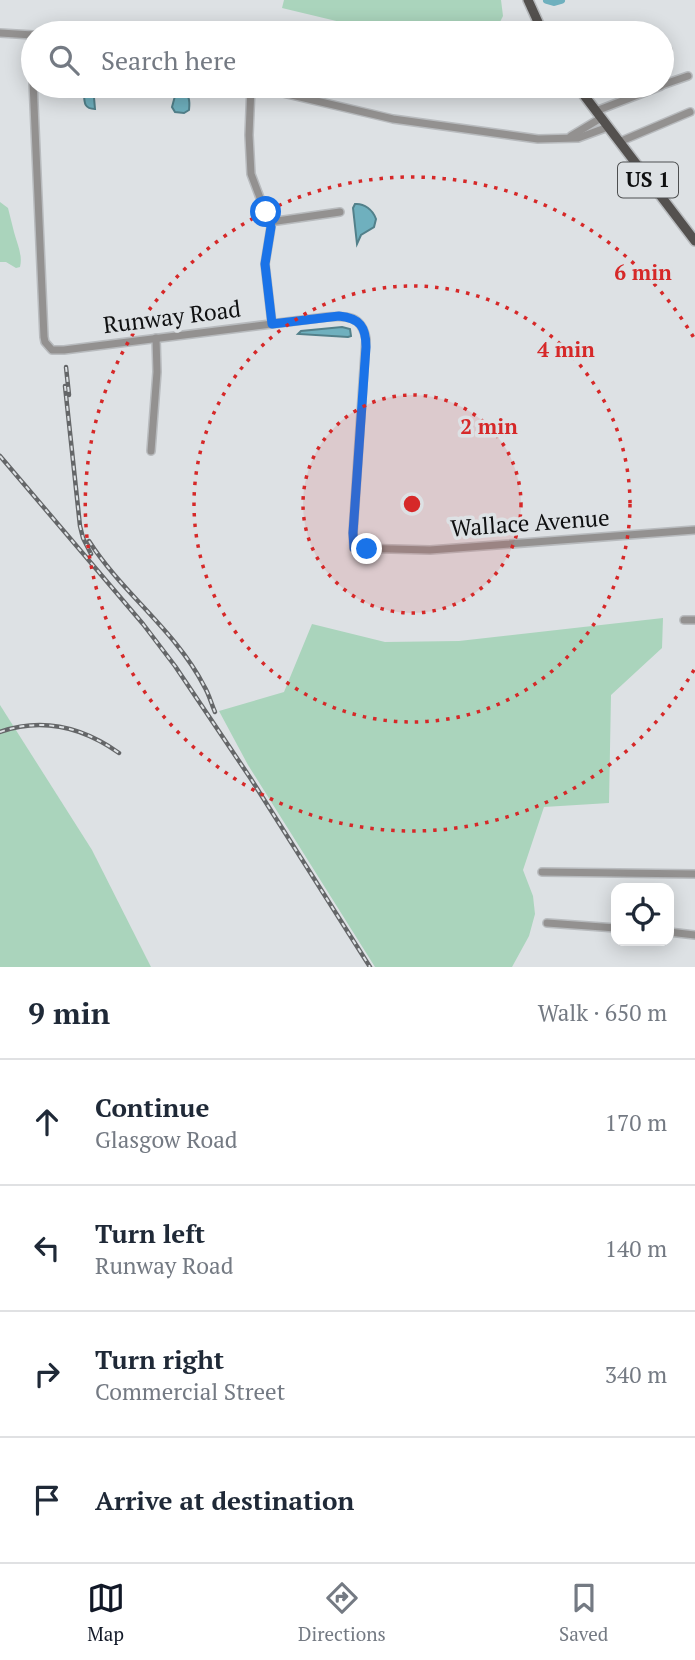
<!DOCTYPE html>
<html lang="en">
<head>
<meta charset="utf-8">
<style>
	body { margin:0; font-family:"PT Serif",serif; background:#f2f2f3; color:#1f2937 }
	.controls { position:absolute; right:21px; bottom:21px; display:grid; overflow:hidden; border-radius:14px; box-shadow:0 4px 18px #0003 }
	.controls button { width:63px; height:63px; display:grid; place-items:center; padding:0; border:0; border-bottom:2px solid #e0e1e3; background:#fff; color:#1f2937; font:35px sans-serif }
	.stop { position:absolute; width:21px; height:21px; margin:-16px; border:5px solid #1a73e8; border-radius:50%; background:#fff }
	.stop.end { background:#1a73e8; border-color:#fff; box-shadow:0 2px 7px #0008 }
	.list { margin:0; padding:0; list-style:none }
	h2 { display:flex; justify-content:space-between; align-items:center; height:91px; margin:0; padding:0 28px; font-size:30px }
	h2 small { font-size:23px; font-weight:400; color:#747a83 }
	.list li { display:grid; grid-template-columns:46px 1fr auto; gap:21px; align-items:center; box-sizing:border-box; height:126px; padding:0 28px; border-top:2px solid #e0e1e3 }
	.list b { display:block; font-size:26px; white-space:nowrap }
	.list p { margin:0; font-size:23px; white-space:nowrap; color:#747a83 }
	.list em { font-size:23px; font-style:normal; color:#747a83 }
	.icon { flex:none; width:38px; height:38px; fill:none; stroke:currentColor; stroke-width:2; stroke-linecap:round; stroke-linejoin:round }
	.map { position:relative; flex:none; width:695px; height:967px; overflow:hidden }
	.search { position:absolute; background:#fff; box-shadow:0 4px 18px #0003; left:21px; right:21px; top:21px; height:77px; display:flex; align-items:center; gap:18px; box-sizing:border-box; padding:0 24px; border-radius:38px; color:#747a83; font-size:26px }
	.sheet { height:595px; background:#fff }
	nav { display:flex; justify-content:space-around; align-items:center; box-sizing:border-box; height:98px; border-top:2px solid #e0e1e3; background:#fff; font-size:19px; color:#747a83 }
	nav a { display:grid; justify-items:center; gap:4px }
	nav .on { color:#111827 }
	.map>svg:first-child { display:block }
</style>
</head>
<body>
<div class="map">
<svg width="695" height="967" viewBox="0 0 695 967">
	<rect width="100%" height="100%" fill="#dde1e4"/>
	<g fill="#aad4bc">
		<polygon points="284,0 501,0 503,16 499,24 487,30 469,25 428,25 387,28 353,25 282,8"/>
		<path d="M0,202l8,6c2,8 4,16 6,24 3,12 9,23 6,35l-4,1 -10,-6h-6z"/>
		<polygon points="663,618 662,648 611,695 609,803 544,807 523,870 533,896 535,914 529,936 512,967 375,967 248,765 219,711 284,692 312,624 385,642 459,641"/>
		<polygon points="0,705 92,850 151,967 0,967"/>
	</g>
	<g fill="#6fb0be" stroke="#52808a" stroke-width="2">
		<path d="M83,86h10l2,23c-15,0 -9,-13 -12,-23z"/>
		<path d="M179,91c11,2 11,10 10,19l-5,3 -9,-1 -3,-5 3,-11z"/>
		<path d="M355,204c9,-1 18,6 21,15l-2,8 -13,8 -4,9 -4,-36z"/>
		<polygon points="342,327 350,329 351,336 348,337 298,334 301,331"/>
	</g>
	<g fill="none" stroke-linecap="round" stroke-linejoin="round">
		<polyline stroke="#6fb0be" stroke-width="8" points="547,0 554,2 561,0"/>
		<g stroke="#b8bbbe" stroke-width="10">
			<g id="minor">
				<polyline points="0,33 33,35"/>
				<path d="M31,35l13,302 1,5 7,8h12l263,-33c20,-2 35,-1 39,22l-13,194 1,15 76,2 265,-20"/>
				<polyline points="662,53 668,50"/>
				<polyline points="662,85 688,76"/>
				<polyline points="251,86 249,135 251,174 271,227 265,264 272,324"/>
				<polyline points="253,86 393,119 538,139 578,138 608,127"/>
				<polyline points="596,111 661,86"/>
				<polyline points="571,136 601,118"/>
				<polyline points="619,142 690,112"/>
				<polyline points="270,222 340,212"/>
				<polyline points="151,451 157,372 156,338"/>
				<polyline points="684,620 695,620"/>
				<polyline points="542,872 695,874"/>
				<polyline points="547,923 616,928"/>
				<polyline points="669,932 695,935"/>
			</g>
		</g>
		<g stroke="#b8bbbe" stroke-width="12">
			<g id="major">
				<polyline points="528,0 543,33"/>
				<polyline points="577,86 695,241"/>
			</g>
		</g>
		<use href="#minor" stroke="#939190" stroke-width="7"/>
		<use href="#major" stroke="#54514f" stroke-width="9"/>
		<g stroke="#646668" stroke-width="4.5">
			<g id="rail">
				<polyline points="66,367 69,395"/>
				<polyline points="65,386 80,526 83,538 91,554"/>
				<polyline points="0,456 143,624 175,666 251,779 370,967"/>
				<path d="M89,541c33,52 87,90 115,145 5,8 7,17 11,26"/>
				<path d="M0,732c43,-15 82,-5 119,21"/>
			</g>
		</g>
		<use href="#rail" stroke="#dde1e4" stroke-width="2" stroke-dasharray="5" stroke-linecap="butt"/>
	</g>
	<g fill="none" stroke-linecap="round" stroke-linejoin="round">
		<path stroke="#1a73e8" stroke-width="9" d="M266,212l5,15 -6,37 7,60 67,-8c21,2 27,11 27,31l-13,186 1,15 13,1"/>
	</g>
	<circle cx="412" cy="504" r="109" fill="#d62828" fill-opacity=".12"/>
	<g fill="none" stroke="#d62828" stroke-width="3.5" stroke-dasharray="3.5 7">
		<circle cx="412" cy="504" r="109"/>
		<circle cx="412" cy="504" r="218"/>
		<path d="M694 670A327 327 0 1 1 694 338"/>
	</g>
	<g text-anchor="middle" stroke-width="7" stroke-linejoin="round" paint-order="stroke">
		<rect fill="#dde1e4" stroke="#4d4f50" stroke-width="2" x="618" y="162.5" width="60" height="35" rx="5"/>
		<g font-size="21" font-weight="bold" fill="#0f1011">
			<text x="648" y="187">US 1</text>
		</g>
		<g font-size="23" fill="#0f1011" stroke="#dde1e4">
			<text transform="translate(172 317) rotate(-7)" y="8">Runway Road</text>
			<text transform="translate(530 523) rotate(-4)" y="8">Wallace Avenue</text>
		</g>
	</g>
	<circle cx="412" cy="504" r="10" fill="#d62828" stroke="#dde1e4" stroke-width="3.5"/>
	<g font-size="21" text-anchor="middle" font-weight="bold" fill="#d62828" stroke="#dde1e4" stroke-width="7" stroke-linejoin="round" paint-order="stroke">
		<text x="643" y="280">6 min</text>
		<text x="566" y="357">4 min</text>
		<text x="489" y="434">2 min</text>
	</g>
</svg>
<div class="controls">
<button><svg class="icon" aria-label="locate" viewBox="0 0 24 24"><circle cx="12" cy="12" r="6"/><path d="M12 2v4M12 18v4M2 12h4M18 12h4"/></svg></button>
</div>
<div class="stop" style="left:266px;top:212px"></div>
<div class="stop end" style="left:367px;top:549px"></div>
<div class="search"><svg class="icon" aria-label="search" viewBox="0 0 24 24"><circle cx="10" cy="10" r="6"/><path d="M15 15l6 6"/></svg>Search here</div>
</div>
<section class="sheet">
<h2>9 min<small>Walk · 650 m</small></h2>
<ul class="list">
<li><svg class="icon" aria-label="ahead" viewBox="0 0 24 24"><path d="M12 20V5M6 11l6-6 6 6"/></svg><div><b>Continue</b><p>Glasgow Road</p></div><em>170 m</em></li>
<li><svg class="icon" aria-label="left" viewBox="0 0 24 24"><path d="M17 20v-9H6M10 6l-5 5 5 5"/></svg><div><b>Turn left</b><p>Runway Road</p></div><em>140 m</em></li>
<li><svg class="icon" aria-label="right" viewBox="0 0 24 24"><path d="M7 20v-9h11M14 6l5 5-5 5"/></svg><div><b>Turn right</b><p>Commercial Street</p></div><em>340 m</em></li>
<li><svg class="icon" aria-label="arrive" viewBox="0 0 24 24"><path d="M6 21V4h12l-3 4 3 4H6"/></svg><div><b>Arrive at destination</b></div></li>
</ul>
</section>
<nav>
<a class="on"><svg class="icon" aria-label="map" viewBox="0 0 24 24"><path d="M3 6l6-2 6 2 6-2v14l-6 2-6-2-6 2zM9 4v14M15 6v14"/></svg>Map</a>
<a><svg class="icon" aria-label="directions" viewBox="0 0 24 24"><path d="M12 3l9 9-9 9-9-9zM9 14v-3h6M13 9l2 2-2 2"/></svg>Directions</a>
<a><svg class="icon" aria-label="saved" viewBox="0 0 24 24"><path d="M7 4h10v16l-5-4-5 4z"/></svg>Saved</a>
</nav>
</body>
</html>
